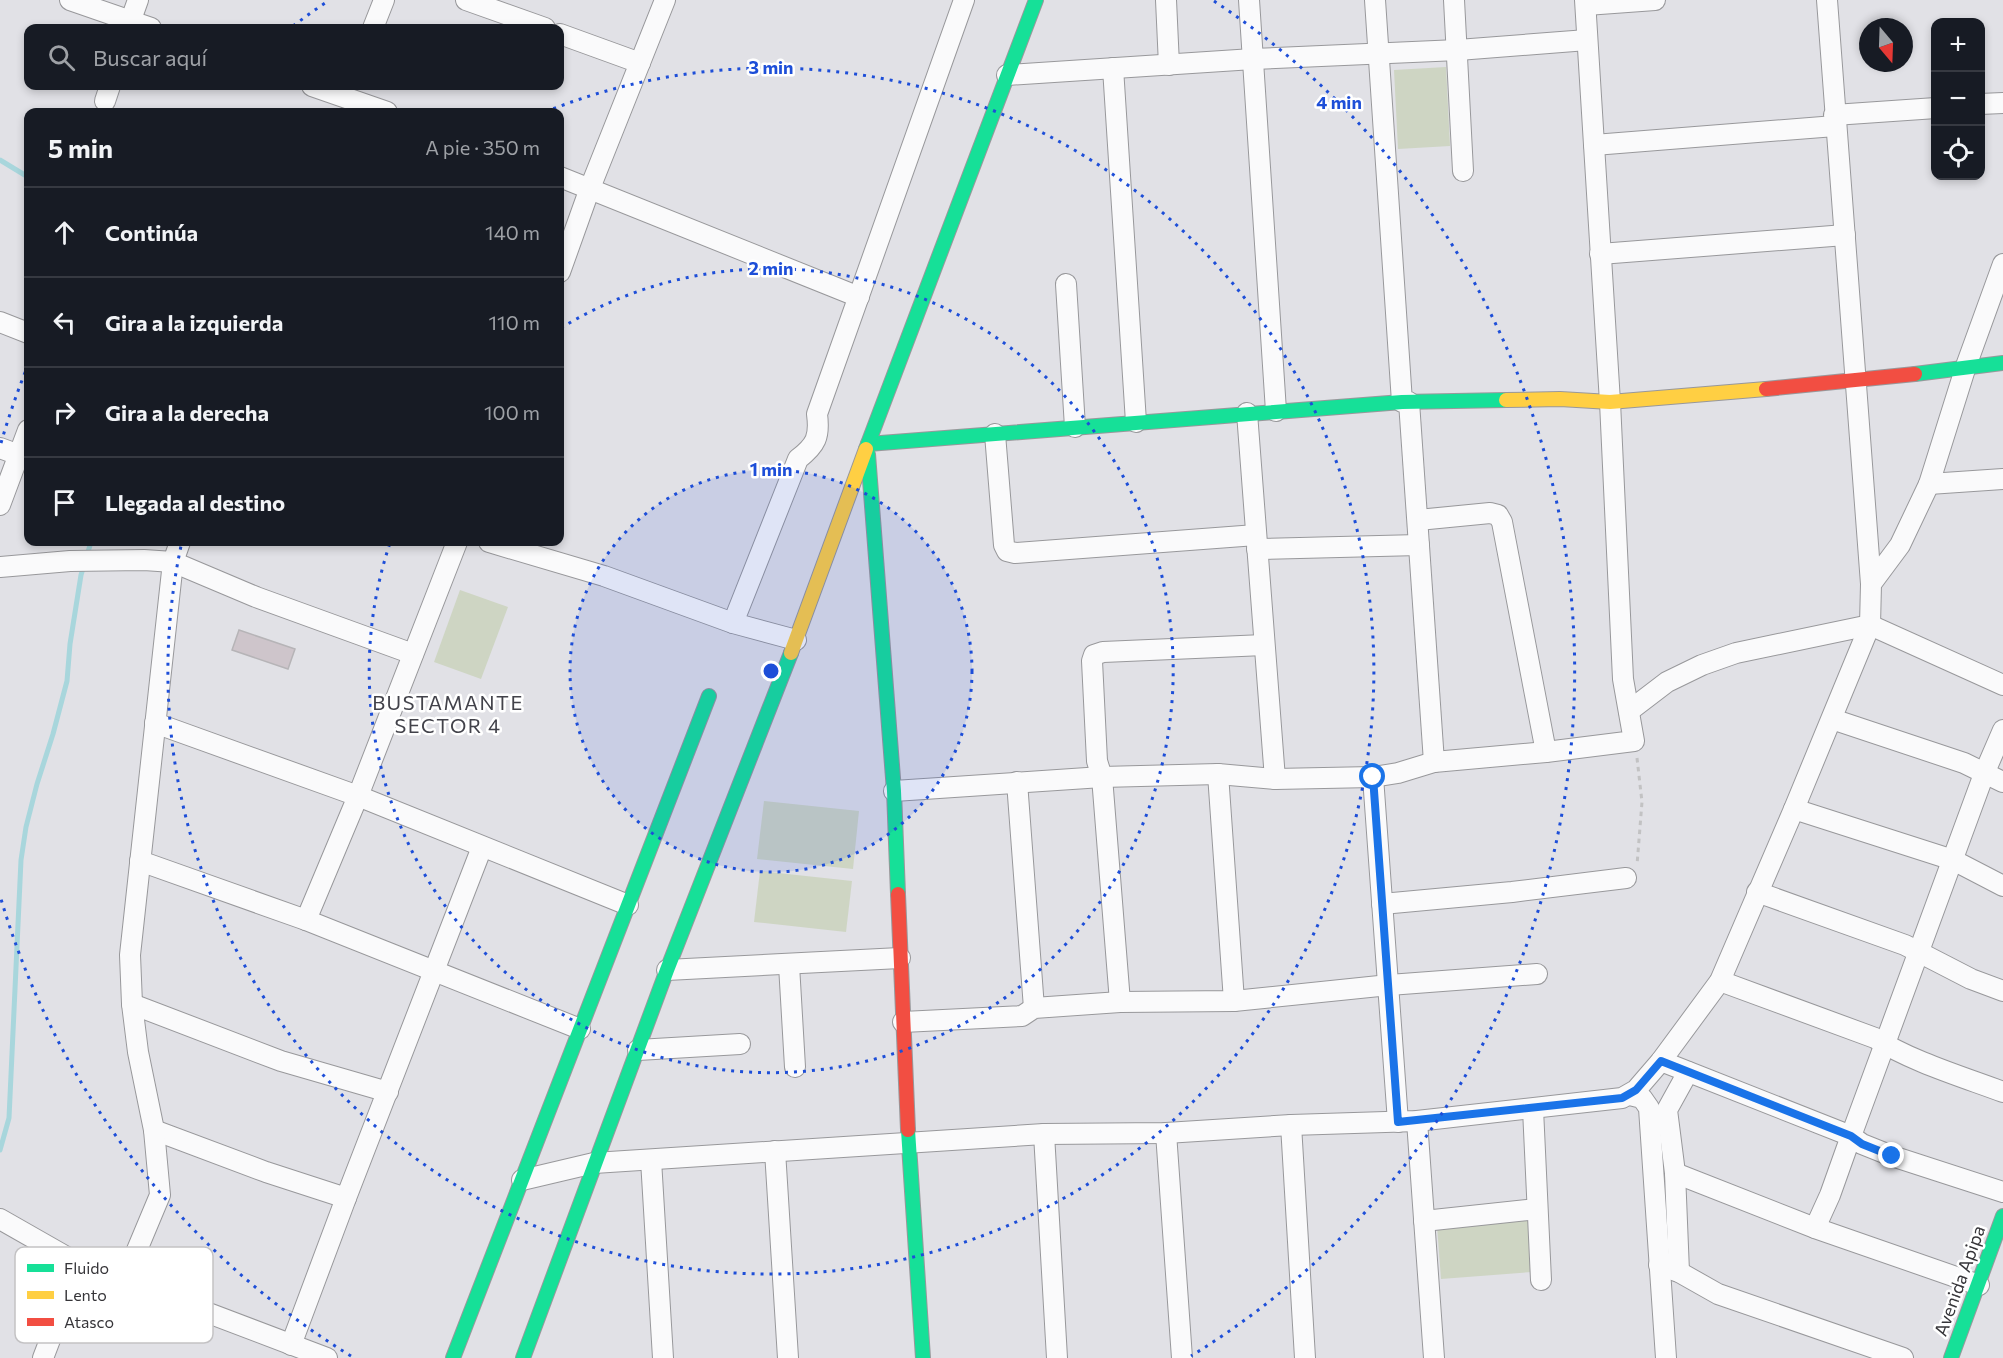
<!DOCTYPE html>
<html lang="es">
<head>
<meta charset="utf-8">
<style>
	body { margin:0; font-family:Commissioner,sans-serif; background:#20242c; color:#f1f3f6 }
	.controls { position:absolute; right:18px; top:18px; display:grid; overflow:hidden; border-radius:12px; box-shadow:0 3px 9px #0003 }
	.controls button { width:54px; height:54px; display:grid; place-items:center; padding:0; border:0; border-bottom:2px solid #363941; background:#171b24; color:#f1f3f6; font:30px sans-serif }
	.compass { position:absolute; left:1859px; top:18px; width:54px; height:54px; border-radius:50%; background:#171b24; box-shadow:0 3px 9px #0003; rotate:161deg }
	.stop { position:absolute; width:18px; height:18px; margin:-14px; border:4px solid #1a73e8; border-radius:50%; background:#fff }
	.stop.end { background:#1a73e8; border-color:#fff; box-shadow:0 2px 6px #0008 }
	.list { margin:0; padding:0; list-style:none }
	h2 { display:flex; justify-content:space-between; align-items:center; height:78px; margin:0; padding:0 24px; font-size:26px }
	h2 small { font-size:20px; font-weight:400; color:#9ea1a6 }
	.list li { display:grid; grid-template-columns:39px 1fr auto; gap:18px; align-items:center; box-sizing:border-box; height:90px; padding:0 24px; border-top:2px solid #363941 }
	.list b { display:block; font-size:22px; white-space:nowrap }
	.list em { font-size:20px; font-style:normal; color:#9ea1a6 }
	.icon { flex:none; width:33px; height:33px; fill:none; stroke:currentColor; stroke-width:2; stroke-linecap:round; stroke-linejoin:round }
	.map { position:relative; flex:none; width:2003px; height:1358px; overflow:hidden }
	.search { position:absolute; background:#171b24; box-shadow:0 3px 9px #0003; left:24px; top:24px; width:540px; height:66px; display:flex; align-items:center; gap:15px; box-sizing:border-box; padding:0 21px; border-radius:12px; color:#9ea1a6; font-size:22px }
	.panel { position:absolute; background:#171b24; box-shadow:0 3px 9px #0003; left:24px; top:108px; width:540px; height:438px; border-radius:12px }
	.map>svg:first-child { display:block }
</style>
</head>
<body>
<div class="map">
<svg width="2003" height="1358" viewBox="0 0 2003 1358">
	<rect width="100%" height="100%" fill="#e1e1e6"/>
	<g fill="#ced5c3">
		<polygon points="1446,67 1450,146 1398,149 1394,70"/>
		<polygon points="460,590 508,607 481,679 434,662"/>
		<polygon points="764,801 859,811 853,869 757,859"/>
		<polygon points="760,871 852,881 846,932 754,922"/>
		<polygon points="1528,1220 1532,1272 1441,1279 1437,1226"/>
	</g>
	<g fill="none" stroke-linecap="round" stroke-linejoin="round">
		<g stroke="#a8d6dc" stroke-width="5">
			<polyline points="0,160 28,177"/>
			<polyline points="0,1150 9,1118 21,860 26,827 37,784 53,734 67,681 70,644 81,575 91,542"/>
		</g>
	</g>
	<polygon fill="#cec5cb" stroke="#b6b4b7" stroke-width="1.5" points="239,630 295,649 288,669 232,650"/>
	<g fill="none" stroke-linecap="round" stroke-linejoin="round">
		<g stroke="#98989b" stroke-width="22">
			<g id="street">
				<polyline points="70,0 151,28"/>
				<polyline points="466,0 545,28"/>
				<polyline points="1166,0 1169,65"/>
				<polyline points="1249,0 1276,411"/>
				<polyline points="1375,0 1402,402"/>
				<polyline points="1454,0 1463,171"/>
				<polyline points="1827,0 1871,584"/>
				<polyline points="1586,5 1655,0"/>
				<polyline points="128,28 138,0"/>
				<polyline points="373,28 384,0"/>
				<polyline points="560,34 640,63"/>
				<polyline points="1113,68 1136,422"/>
				<polyline points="1007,75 1253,59 1458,50 1587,40"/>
				<polyline points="312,86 387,112"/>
				<polyline points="105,101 110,86"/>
				<polyline points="1980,104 2003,103"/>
				<polyline points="1834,115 1936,108"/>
				<polyline points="1594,145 1835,126"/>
				<polyline points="560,177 859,297"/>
				<polyline points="1600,254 1845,235"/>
				<polyline points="560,272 590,188 665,0"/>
				<polyline points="1066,284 1075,427"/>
				<polyline points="0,322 28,333"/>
				<polyline points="1409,402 1434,762"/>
				<polyline points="1247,413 1275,779"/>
				<polyline points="995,434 1004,545 1007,551 1015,553 1256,535"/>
				<polyline points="0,448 19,455"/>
				<polyline points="1929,484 2003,479"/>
				<polyline points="0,505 28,430"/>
				<polyline points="1418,520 1490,513 1498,515 1502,522 1546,752"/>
				<polyline points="489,542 604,576 733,623 796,640"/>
				<polyline points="1257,549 1419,545"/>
				<polyline points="0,567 70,561 144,560 173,562 256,597 413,654"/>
				<path d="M733,623l65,-164c18,-14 22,-22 19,-45l147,-414"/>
				<polyline points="1629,711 1667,682 1702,665 1736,653 1870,625 2003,685"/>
				<polyline points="1832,719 1964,763 2003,782"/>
				<polyline points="155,723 358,796 628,905"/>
				<polyline points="1218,774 1234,1001"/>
				<polyline points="1373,777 1398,1122"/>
				<polyline points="1017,782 1034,1008"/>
				<polyline points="894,791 1102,777 1218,774 1275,779 1373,777 1398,773 1434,762 1546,752 1634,741 1623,679 1610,402 1585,0"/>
				<polyline points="1794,809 1953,860 2003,886"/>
				<polyline points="140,861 306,920 580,1029"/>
				<polyline points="1757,892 1905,945 1971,979 2003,991"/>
				<polyline points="1382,904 1512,892 1626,878"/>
				<polyline points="306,920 358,796 457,542"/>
				<polyline points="789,965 795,1067"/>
				<polyline points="667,970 900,958"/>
				<path d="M1720,981l155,57c35,23 88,39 128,54"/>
				<polyline points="1120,1002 1102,777 1097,761 1092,661 1094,655 1103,652 1264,645"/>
				<polyline points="132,1004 281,1061 388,1092"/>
				<polyline points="903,1022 1022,1016 1034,1008 1120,1002 1234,1001 1389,985 1537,974"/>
				<polyline points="638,1050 740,1044"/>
				<polyline points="1661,1061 1851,1136 1984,774 2003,730"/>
				<polyline points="1630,1095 1642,1098 1649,1108 1666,1358"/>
				<polyline points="1533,1109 1541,1280"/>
				<polyline points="1417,1121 1434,1358"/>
				<polyline points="1291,1125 1305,1358"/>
				<polyline points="154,1130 266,1172 346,1198"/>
				<polyline points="1166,1133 1182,1358"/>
				<polyline points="1044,1134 1057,1358"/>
				<polyline points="775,1151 788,1358"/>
				<polyline points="651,1160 663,1358"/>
				<polyline points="1675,1173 1815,1228 1979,1285"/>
				<polyline points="522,1180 594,1163 1044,1134 1166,1133 1291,1125 1417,1121 1622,1098 1636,1090 1661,1061 1720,981 1794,809 1870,625 1871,584 1900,545 1929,484 1966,366 2003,264"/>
				<polyline points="0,1219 79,1264 327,1358"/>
				<polyline points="1424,1221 1537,1209"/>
				<polyline points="1815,1228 1830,1195 1851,1136 1862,1144 1892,1156 2003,1192"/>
				<polyline points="1659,1265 1679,1272 1718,1294 1903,1358"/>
				<polyline points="1679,1272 1675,1173 1667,1110 1688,1072"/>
				<polyline points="124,1281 160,1195 154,1130 138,1052 132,1004 130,955 173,562 180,542"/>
				<polyline points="291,1345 346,1198 482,847"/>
				<polyline points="43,1358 79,1264"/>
			</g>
		</g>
		<g stroke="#98989b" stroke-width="16">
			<g id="fast">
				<polyline points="1915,374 2003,363"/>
				<polyline points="868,444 1402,402 1506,400"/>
				<polyline points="866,449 1036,0"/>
				<polyline points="868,454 894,791 898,894"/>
				<polyline points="908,1130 923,1358"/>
				<polyline points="453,1358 709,696"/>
				<polyline points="523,1358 667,970 791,653"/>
				<polyline points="1951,1358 2003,1216"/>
			</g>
		</g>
		<g stroke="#98989b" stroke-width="16">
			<g id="slow">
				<polyline points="1506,400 1560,399 1610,402 1766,389"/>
				<polyline points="791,653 866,449"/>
			</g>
		</g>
		<g stroke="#98989b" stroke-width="16">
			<g id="jam">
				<polyline points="1766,389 1915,374"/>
				<polyline points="898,894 908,1130"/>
			</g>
		</g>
		<polyline stroke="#c2c2c3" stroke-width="3" stroke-dasharray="4.5 4.5" stroke-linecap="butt" points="1637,758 1642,802 1637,865"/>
		<use href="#street" stroke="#fafafb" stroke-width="20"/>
		<use href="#fast" stroke="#16e098" stroke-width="14"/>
		<use href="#slow" stroke="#ffcf43" stroke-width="14"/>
		<use href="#jam" stroke="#f24e42" stroke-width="14"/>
	</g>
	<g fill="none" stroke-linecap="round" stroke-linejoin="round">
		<polyline stroke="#1a73e8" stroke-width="8" points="1373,777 1398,1122 1622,1098 1636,1090 1661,1061 1851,1136 1862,1144 1892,1156"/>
	</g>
	<circle cx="771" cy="671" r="201" fill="#1d4ed8" fill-opacity=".12"/>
	<g fill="none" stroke="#1d4ed8" stroke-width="3" stroke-dasharray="3 6">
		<circle cx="771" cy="671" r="201"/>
		<path d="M561 328A402 402 0 1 1 390 543"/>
		<path d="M545 112A603 603 0 1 1 181 546"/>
		<path d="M351 1356A803 803 0 0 1 1 899M1 443A803 803 0 0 1 26 370M293 26A803 803 0 0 1 328 1M1214 1A803 803 0 0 1 1191 1356"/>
	</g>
	<g text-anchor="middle" stroke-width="5" stroke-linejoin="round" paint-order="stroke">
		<g font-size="18" fill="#363539" stroke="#fff">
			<text transform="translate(1960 1281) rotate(-70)" y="6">Avenida Apipa</text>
		</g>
		<g font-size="20" letter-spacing="1.5" fill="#42424a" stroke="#fff">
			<text x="448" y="710">BUSTAMANTE<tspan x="448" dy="23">SECTOR 4</tspan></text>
		</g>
	</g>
	<rect x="15" y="1247" width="198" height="96" rx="9" fill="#fff" stroke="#c3c2c4" stroke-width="1.5"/>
	<rect x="27" y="1264" width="27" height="8" fill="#16e098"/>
	<rect x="27" y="1291" width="27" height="8" fill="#ffcf43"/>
	<rect x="27" y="1318" width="27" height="8" fill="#f24e42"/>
	<g font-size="16" fill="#363539">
		<text x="64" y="1274">Fluido</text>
		<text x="64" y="1301">Lento</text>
		<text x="64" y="1328">Atasco</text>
	</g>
	<circle cx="771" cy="671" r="9" fill="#1d4ed8" stroke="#fff" stroke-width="3"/>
	<g font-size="18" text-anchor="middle" font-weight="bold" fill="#1d4ed8" stroke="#fff" stroke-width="5" stroke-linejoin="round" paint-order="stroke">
		<text x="771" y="74">3 min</text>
		<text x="1339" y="109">4 min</text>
		<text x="771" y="275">2 min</text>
		<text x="771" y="476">1 min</text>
	</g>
</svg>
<div class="controls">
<button>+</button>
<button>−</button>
<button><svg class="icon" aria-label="locate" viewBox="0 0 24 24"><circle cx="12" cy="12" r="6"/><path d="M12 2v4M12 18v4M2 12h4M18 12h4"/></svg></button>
</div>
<svg class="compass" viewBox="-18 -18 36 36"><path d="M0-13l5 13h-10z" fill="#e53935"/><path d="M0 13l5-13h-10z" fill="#9ea1a6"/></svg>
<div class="stop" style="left:1373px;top:777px"></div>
<div class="stop end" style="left:1892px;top:1156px"></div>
<div class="search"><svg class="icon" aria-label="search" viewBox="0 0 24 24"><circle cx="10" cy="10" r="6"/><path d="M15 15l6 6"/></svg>Buscar aquí</div>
<section class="panel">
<h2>5 min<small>A pie · 350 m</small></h2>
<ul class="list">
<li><svg class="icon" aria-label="ahead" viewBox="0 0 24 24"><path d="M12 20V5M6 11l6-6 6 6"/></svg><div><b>Continúa</b></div><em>140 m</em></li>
<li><svg class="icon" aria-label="left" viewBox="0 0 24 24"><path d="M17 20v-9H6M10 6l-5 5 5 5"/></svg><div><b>Gira a la izquierda</b></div><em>110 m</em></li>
<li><svg class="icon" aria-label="right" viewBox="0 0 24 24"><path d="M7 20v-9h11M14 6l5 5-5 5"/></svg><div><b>Gira a la derecha</b></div><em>100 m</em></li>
<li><svg class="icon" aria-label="arrive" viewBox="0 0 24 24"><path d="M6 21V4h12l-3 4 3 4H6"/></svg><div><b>Llegada al destino</b></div></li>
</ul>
</section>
</div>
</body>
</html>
